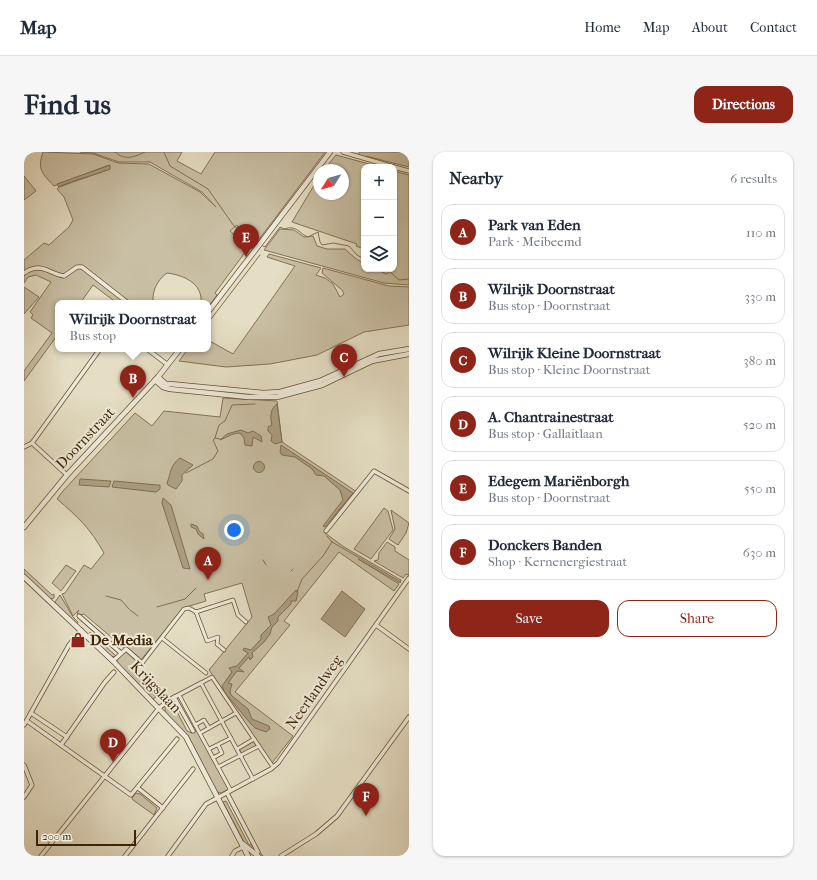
<!DOCTYPE html>
<html lang="en">
<head>
<meta charset="utf-8">
<style>
	body { margin:0; font-family:"IM FELL French Canon",serif; background:#f6f6f7; color:#1f2937 }
	.controls { position:absolute; right:12px; top:12px; display:grid; overflow:hidden; border-radius:8px; box-shadow:0 1px 3px #0004 }
	.controls button { width:36px; height:36px; display:grid; place-items:center; padding:0; border:0; border-bottom:1px solid #e0e1e3; background:#fff; color:#1f2937; font:20px sans-serif }
	.compass { position:absolute; left:289px; top:12px; width:36px; height:36px; border-radius:50%; background:#fff; box-shadow:0 1px 3px #0004; rotate:233deg }
	.scale { position:absolute; left:12px; bottom:10px; width:100px; box-sizing:border-box; padding-left:4px; border:2px solid #3e2505; border-top:0; font-size:11px; line-height:14px; white-space:nowrap; color:#3e2505; -webkit-text-stroke:3px #eeead9; paint-order:stroke }
	.you { position:absolute; left:210px; top:378px; width:14px; height:14px; margin:-10px; border:3px solid #fff; border-radius:50%; background:#1a73e8; box-shadow:0 0 0 6px #1a73e833 }
	.badge { display:grid; place-items:center; width:26px; height:26px; border-radius:50%; background:#8f2418; color:#fff; font-size:13px; font-weight:700 }
	.pin { position:absolute; translate:-50% -33px; filter:drop-shadow(0 1px 2px #0008) }
	.pin::after { content:''; position:absolute; top:21px; width:14px; height:12px; background:inherit; clip-path:polygon(0 0,100% 0,50% 100%) }
	.popup { position:absolute; left:31px; top:148px; width:156px; height:52px; box-sizing:border-box; display:grid; place-content:center; border-radius:8px; background:#fff; filter:drop-shadow(0 1px 3px #0005); font-size:13px; white-space:nowrap; color:#747a83 }
	.popup b { font-size:15px; color:#1f2937 }
	.popup::after { content:''; position:absolute; left:50%; top:100%; margin-left:-8px; border:8px solid transparent; border-top-color:#fff }
	.list { margin:0; padding:0; list-style:none }
	h2 { display:flex; justify-content:space-between; align-items:center; height:52px; margin:0; padding:0 16px; font-size:17px }
	h2 small { font-size:13px; font-weight:400; color:#747a83 }
	.list li { display:grid; grid-template-columns:26px 1fr auto; gap:12px; align-items:center; box-sizing:border-box; height:56px; margin:0 8px 8px; padding:0 8px; border:1px solid #e0e1e3; border-radius:12px }
	.list b { display:block; font-size:15px; white-space:nowrap }
	.list p { margin:0; font-size:13px; white-space:nowrap; color:#747a83 }
	.list em { font-size:13px; font-style:normal; color:#747a83 }
	.actions { display:flex; gap:8px; padding:12px 16px }
	.actions a { flex:1; padding:9px 0; border:1px solid #8f2418; border-radius:12px; text-align:center; font-size:14px; color:#8f2418 }
	.actions .main { background:#8f2418; color:#fff }
	.icon { flex:none; width:22px; height:22px; fill:none; stroke:currentColor; stroke-width:2; stroke-linecap:round; stroke-linejoin:round }
	.map { position:relative; flex:none; width:385px; height:704px; overflow:hidden; border-radius:12px }
	header { display:flex; align-items:center; gap:24px; box-sizing:border-box; height:56px; padding:0 20px; background:#fff; border-bottom:1px solid #e0e1e3 }
	header strong { font-size:19px }
	nav { display:flex; gap:22px; margin-inline-start:auto; font-size:14px }
	.intro { display:flex; align-items:center; justify-content:space-between; box-sizing:border-box; height:96px; padding:0 24px }
	h1 { margin:0; font-size:28px }
	.button { padding:10px 18px; border-radius:12px; background:#8f2418; color:#fff; font-size:14px; font-weight:700 }
	main { display:flex; gap:24px; padding:0 24px }
	aside { flex:1; background:#fff; border-radius:12px; box-shadow:0 1px 3px #0004 }
	.map>svg:first-child { display:block }
</style>
</head>
<body>
<header>
<strong>Map</strong>
<nav><a>Home</a><a>Map</a><a>About</a><a>Contact</a></nav>
</header>
<div class="intro"><h1>Find us</h1><a class="button">Directions</a></div>
<main>
<div class="map">
<svg width="385" height="704" viewBox="0 0 385 704">
	<rect width="100%" height="100%" fill="#e5dec4"/>
	<filter id="stains"><feTurbulence type="fractalNoise" baseFrequency=".005" numOctaves="4"/><feColorMatrix values="0 0 0 0 .2 0 0 0 0 .09 0 0 0 0 .02 0 0 0 .5 -.17"/></filter>
	<radialGradient id="worn" r=".72"><stop offset=".6" stop-color="#630" stop-opacity="0"/><stop offset="1" stop-color="#630" stop-opacity=".3"/></radialGradient>
	<g fill="#c9bfa4" stroke="#847254">
		<path d="M19,0l50,2 25,9 31,1 51,28 16,15 -14,-15 -52,-30h-31l-26,-9 -13,-1h102l-5,9 24,13 14,-22h110l-68,90 -17,-11 -3,-6 -7,6 19,16 -34,46 2,2 -9,12v-4h-7c2,-20 -18,-28 -34,-30 -10,7 -15,18 -14,30h-36l-24,-18 -12,17 2,1h-25v35l-2,-1 -32,44v-10l28,-38 -21,-15 2,-3 -3,-3 21,-30 -15,-7 -8,2 -4,6v-23l20,-17 5,2 20,-18 4,-7 -9,-23 -7,-8 2,-2 51,-18 -1,-4 -55,21c-12,-13 -17,-16 -11,-34z"/>
		<polygon points="336,0 385,0 385,15 342,4 340,7 332,5"/>
		<polygon points="312,3 356,15 340,15 340,97 332,94 333,92 268,70 295,25 295,42 319,42 319,18 300,18"/>
		<polygon points="370,19 385,23 385,133 360,131 240,98 256,77 270,78 280,85 289,84 293,94 303,97 321,97 331,106 340,112 340,117 352,117 363,122 366,117 370,117"/>
		<polygon points="0,24 12,39 0,48"/>
		<polygon points="245,102 297,116 292,123 301,126 309,132 316,145 320,142 318,138 298,121 299,116 365,134 385,135 385,173 340,180 293,203 246,212 202,215 155,209 164,197 184,197 184,188 209,202 271,114 243,105"/>
		<polygon points="0,135 15,145 0,162"/>
		<path d="M199,246l54,3 5,41 75,50 -32,41 19,14 57,33 -1,3 -42,-24 41,25 -5,7 -55,-39 -55,69 6,4 -55,67 58,44 -21,27 -63,-93 43,-53 -10,-34 -38,11 2,7 -23,7 -51,63 24,26 -3,2 -36,-37v-3l9,-8 -2,-3 -40,-34 -5,1 -2,-2 2,-3 -6,6 -11,-22 3,-1 19,-28 7,4 13,-16c-14,-25 -26,-36 -47,-54l6,-8 72,-78 17,13 12,-15 56,6z"/>
		<polygon points="360,356 364,359 369,378 347,407 330,397"/>
		<polygon points="367,358 385,371 382,381 374,393 365,387 371,377"/>
		<polygon points="363,390 371,395 371,399 385,408 385,423 382,422 379,426 350,409 354,408 355,401"/>
		<polygon points="42,413 52,419 37,439 28,431"/>
		<polygon points="0,417 28,443 30,442 30,446 26,447 0,423"/>
		<polygon points="36,443 49,465 54,470 53,472 32,452 31,450"/>
		<polygon points="66,480 92,504 88,505 65,482"/>
		<polygon points="150,549 151,550 149,552 163,579 168,581 173,578 205,637 197,641 193,640 164,584 141,561 141,555"/>
		<polygon points="230,589 232,594 218,602 215,597"/>
		<polygon points="112,641 116,642 133,656 130,663 109,648 108,646"/>
		<polygon points="202,649 225,693 227,692 232,700 236,700 239,704 236,704 221,692 199,650"/>
	</g>
	<g fill="#ac9f83" stroke="#806e51">
		<path d="M86,13v4c-17,7 -35,10 -51,18l-2,-3z"/>
		<path d="M253,252l5,38 -7,2 -4,-3 1,-6 -4,-4v-4l4,-2c-2,-8 -2,-16 5,-21z"/>
		<path d="M217,278l7,3 5,-2 8,5 1,6 -9,-5 -1,9 -7,-1 -1,-7 -4,-5c-10,1 -12,4 -20,7l7,-6z"/>
		<polygon points="257,293 329,341 301,375 299,374 319,348 316,338 300,324 292,323 288,317 271,305 258,303 256,300"/>
		<path d="M156,306l13,7 -11,10v6l-6,8 -8,-4 -1,-2c4,-10 3,-18 13,-25z"/>
		<circle cx="235" cy="315" r="5.5"/>
		<polygon points="56,327 87,329 85,335 55,333"/>
		<polygon points="90,329 133,333 136,333 136,337 132,340 88,335"/>
		<polygon points="139,346 147,353 166,417 159,416 138,351"/>
		<polygon points="167,372 173,374 175,379 179,382 180,387 174,382 172,377 167,375"/>
		<polygon points="272,438 274,440 272,449 267,449 267,452 254,465 254,469 248,475 246,482 240,490 228,501 229,505 226,508 225,505 215,516 220,520 213,519 204,531 208,532 206,539 207,543 224,557 228,567 245,574 246,577 242,580 231,576 227,572 201,541 198,534 208,520 205,516 213,514 224,501 219,498 220,496 227,498 237,487 237,483 247,473 244,465 250,462"/>
		<polygon points="318,439 341,457 321,485 297,467"/>
	</g>
	<g fill="none" stroke-linecap="round" stroke-linejoin="round">
		<g stroke="#806e51" stroke-width="1">
			<path d="M91,0c10,9 19,5 30,0"/>
			<polyline points="140,0 146,14 184,37 210,74 233,90"/>
			<path d="M239,94l2,1 15,-20 4,2c13,-4 13,3 24,8l10,-5 2,10 2,3 11,-2 16,3 8,9 7,4"/>
			<polyline points="363,117 375,128 385,127"/>
			<polyline points="184,171 236,103"/>
			<polyline points="191,286 195,273 201,269 208,253 231,252"/>
			<polyline points="162,321 189,307 194,299 189,288 191,286 196,287"/>
			<polyline points="303,384 308,390 377,430"/>
			<polyline points="239,408 242,413"/>
			<polyline points="267,419 269,417"/>
			<polyline points="273,440 278,427 299,404 308,390"/>
			<polyline points="82,444 97,448 105,457"/>
			<polyline points="133,455 161,447 172,436"/>
			<polyline points="106,458 114,464"/>
		</g>
		<g stroke="#685335" stroke-width="4.5">
			<g id="pedestrian">
				<polyline points="172,460 209,448 214,463 222,470"/>
				<polyline points="172,460 183,489 194,485 193,492 200,498"/>
				<polyline points="138,486 182,521"/>
				<polyline points="118,511 160,457 165,456 172,460"/>
				<polyline points="155,543 206,637 205,639"/>
				<polyline points="171,573 180,568 185,576"/>
				<polyline points="176,581 212,561"/>
				<polyline points="185,597 207,586"/>
				<polyline points="213,597 230,587"/>
				<polyline points="189,606 198,601 194,593"/>
				<polyline points="194,615 235,594"/>
				<polyline points="229,627 177,531 188,525 249,615"/>
			</g>
		</g>
		<g stroke="#685335" stroke-width="5">
			<g id="minor">
				<polyline points="319,0 370,15"/>
				<polyline points="370,15 385,19"/>
				<path d="M0,121c17,-12 25,1 40,3l13,-9h5l46,36"/>
				<polyline points="123,197 144,213"/>
				<polyline points="0,295 8,291"/>
				<polyline points="43,323 8,291 76,197"/>
				<polyline points="302,379 350,319 385,339"/>
				<polyline points="55,464 97,501"/>
				<polyline points="352,473 385,497"/>
				<polyline points="89,509 102,497 118,511"/>
				<polyline points="150,545 169,579"/>
				<polyline points="7,561 43,585"/>
				<polyline points="3,569 107,643 153,587"/>
				<polyline points="0,573 45,493 57,478"/>
				<polyline points="37,593 81,530 90,520"/>
				<polyline points="0,613 8,633 0,645"/>
				<polyline points="114,636 139,656"/>
				<polyline points="203,641 234,700"/>
				<polyline points="17,704 135,556 145,548 177,531"/>
				<polyline points="101,704 169,617"/>
				<polyline points="144,704 182,652 247,617 254,611 385,426"/>
				<polyline points="208,704 211,699 219,695"/>
				<polyline points="257,704 292,682 313,664 385,565"/>
			</g>
		</g>
		<g stroke="#685335" stroke-width="6">
			<g id="tertiary">
				<polyline points="184,160 306,0"/>
				<polyline points="134,225 142,232 146,232 239,241 256,240 296,229 355,202 385,197"/>
				<polyline points="131,228 139,235 146,237 224,245 253,245 298,233 348,209 385,202"/>
				<polyline points="0,375 43,323 134,225 156,197"/>
				<polyline points="0,425 89,509 162,585 224,704"/>
				<polyline points="219,692 234,704"/>
			</g>
		</g>
		<use href="#pedestrian" stroke="#eeead9" stroke-width="3"/>
		<use href="#minor" stroke="#eeead9" stroke-width="3.5"/>
		<use href="#tertiary" stroke="#eeead9" stroke-width="4.5"/>
	</g>
	<defs>
		<g id="shop-bare" transform="scale(1.2)"><path d="M-5-2.5h2.3a2.7 3.5 0 0 1 5.4 0H5L5.5 6h-11ZM-1.5-2.5h3a1.5 2.3 0 0 0-3 0Z" fill="#8f2418" stroke="#eeead9" stroke-width="2.5" paint-order="stroke"/></g>
	</defs>
	<g fill-rule="evenodd">
		<use href="#shop-bare" x="54" y="488"/>
	</g>
	<g text-anchor="middle" stroke-width="4" stroke-linejoin="round" paint-order="stroke">
		<g font-size="15" fill="#3e2505" stroke="#eeead9">
			<text transform="translate(61 286) rotate(-47)" y="5">Doornstraat</text>
			<text transform="translate(132 535) rotate(46)" y="5">Krijgslaan</text>
			<text transform="translate(290 540) rotate(-55)" y="5">Neerlandweg</text>
		</g>
		<g font-size="15" font-weight="bold" fill="#3e2505" stroke="#eeead9" text-anchor="start">
			<text x="66" y="493">De Media</text>
		</g>
	</g>
	<rect width="100%" height="100%" filter="url(#stains)"/>
	<rect width="100%" height="100%" fill="url(#worn)"/>
</svg>
<div class="controls">
<button>+</button>
<button>−</button>
<button><svg class="icon" aria-label="layers" viewBox="0 0 24 24"><path d="M12 4l9 5-9 5-9-5zM3 14l9 5 9-5"/></svg></button>
</div>
<svg class="compass" viewBox="-18 -18 36 36"><path d="M0-13l5 13h-10z" fill="#e53935"/><path d="M0 13l5-13h-10z" fill="#747a83"/></svg>
<div class="scale">200 m</div>
<div class="you"></div>
<div class="pin badge" style="left:184px;top:428px">A</div>
<div class="pin badge" style="left:109px;top:246px">B</div>
<div class="popup"><b>Wilrijk Doornstraat</b>Bus stop</div>
<div class="pin badge" style="left:320px;top:225px">C</div>
<div class="pin badge" style="left:89px;top:610px">D</div>
<div class="pin badge" style="left:222px;top:105px">E</div>
<div class="pin badge" style="left:342px;top:664px">F</div>
</div>
<aside>
<h2>Nearby<small>6 results</small></h2>
<ul class="list">
<li><span class="badge">A</span><div><b>Park van Eden</b><p>Park · Meibeemd</p></div><em>110 m</em></li>
<li><span class="badge">B</span><div><b>Wilrijk Doornstraat</b><p>Bus stop · Doornstraat</p></div><em>330 m</em></li>
<li><span class="badge">C</span><div><b>Wilrijk Kleine Doornstraat</b><p>Bus stop · Kleine Doornstraat</p></div><em>380 m</em></li>
<li><span class="badge">D</span><div><b>A. Chantrainestraat</b><p>Bus stop · Gallaitlaan</p></div><em>520 m</em></li>
<li><span class="badge">E</span><div><b>Edegem Mariënborgh</b><p>Bus stop · Doornstraat</p></div><em>550 m</em></li>
<li><span class="badge">F</span><div><b>Donckers Banden</b><p>Shop · Kernenergiestraat</p></div><em>630 m</em></li>
</ul>
<div class="actions"><a class="main">Save</a><a>Share</a></div>
</aside>
</main>
</body>
</html>
